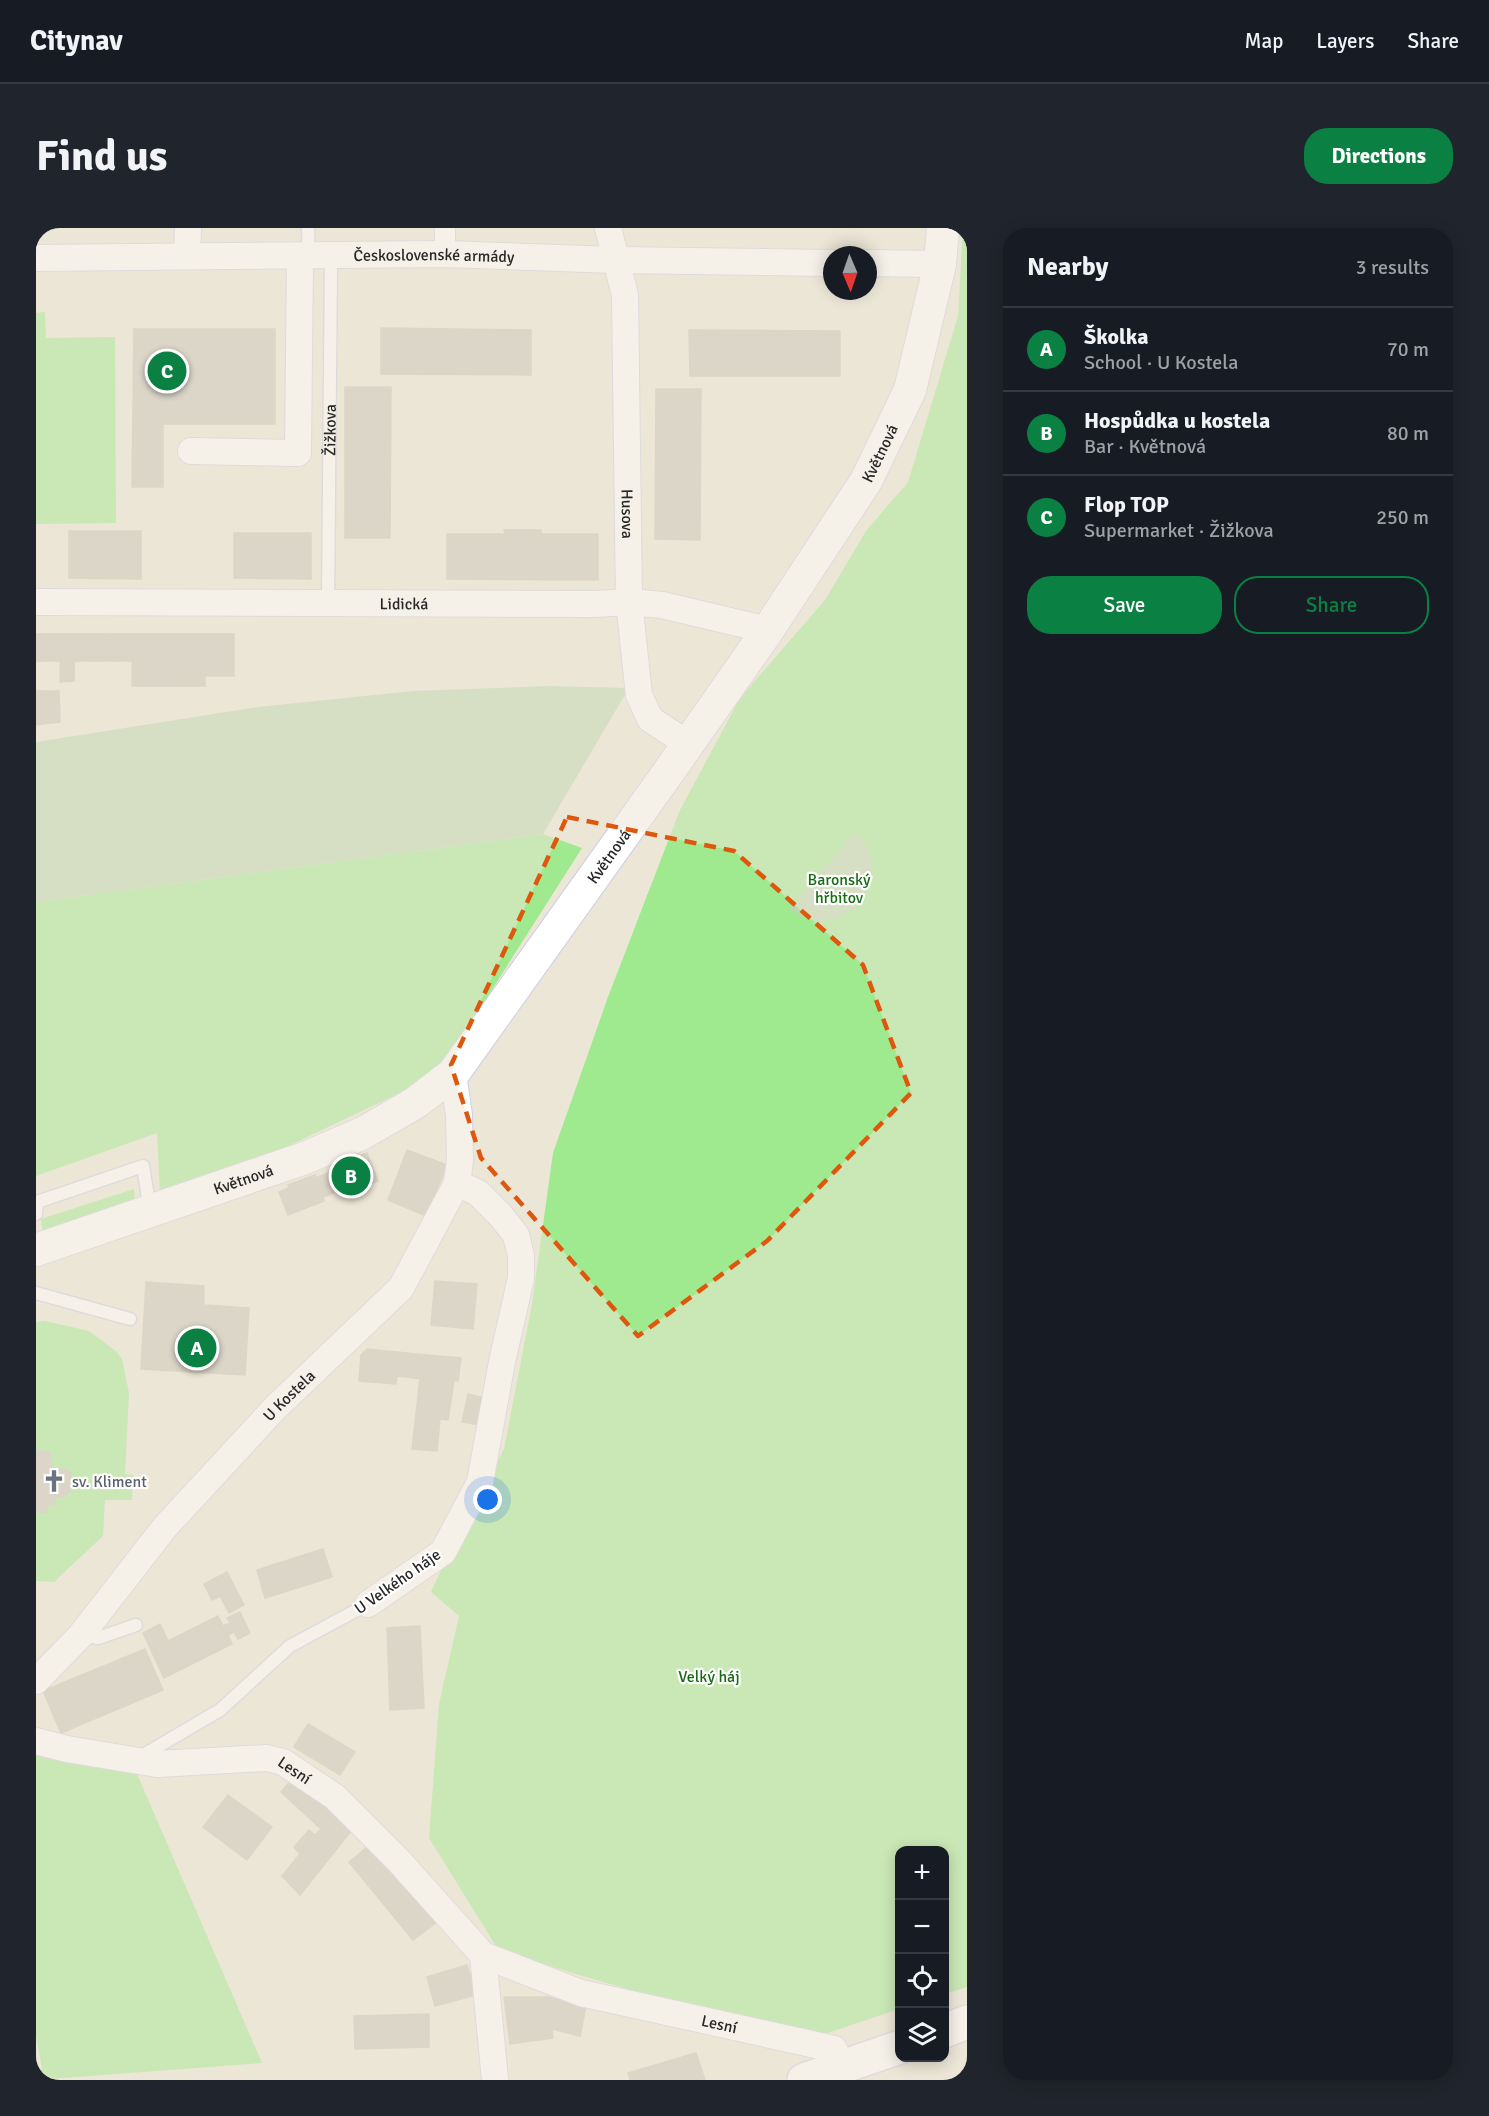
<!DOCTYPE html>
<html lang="en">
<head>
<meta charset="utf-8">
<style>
	body { margin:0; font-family:Signika,sans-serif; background:#20242c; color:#f1f3f6 }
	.controls { position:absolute; right:18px; bottom:18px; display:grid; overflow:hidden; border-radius:12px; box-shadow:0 3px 15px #0003 }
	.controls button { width:54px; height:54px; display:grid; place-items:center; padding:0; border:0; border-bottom:2px solid #363941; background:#171b24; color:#f1f3f6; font:30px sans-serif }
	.compass { position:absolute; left:787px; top:18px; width:54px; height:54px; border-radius:50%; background:#171b24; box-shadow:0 3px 15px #0003; rotate:178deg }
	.you { position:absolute; left:452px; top:1272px; width:21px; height:21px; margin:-15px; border:4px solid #fff; border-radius:50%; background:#1a73e8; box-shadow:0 0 0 9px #1a73e833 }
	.badge { display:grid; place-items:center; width:39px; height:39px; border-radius:50%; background:#0b8043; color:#fff; font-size:20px; font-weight:700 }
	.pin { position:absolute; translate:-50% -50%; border:3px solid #fff; box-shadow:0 2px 6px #0006 }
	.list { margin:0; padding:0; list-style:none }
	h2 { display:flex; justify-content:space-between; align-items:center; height:78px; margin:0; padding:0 24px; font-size:26px }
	h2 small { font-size:20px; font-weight:400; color:#9ea1a6 }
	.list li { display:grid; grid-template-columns:39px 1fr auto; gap:18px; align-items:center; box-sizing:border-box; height:84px; padding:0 24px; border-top:2px solid #363941 }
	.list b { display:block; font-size:22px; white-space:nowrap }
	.list p { margin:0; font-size:20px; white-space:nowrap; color:#9ea1a6 }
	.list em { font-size:20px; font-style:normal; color:#9ea1a6 }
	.actions { display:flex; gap:12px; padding:18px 24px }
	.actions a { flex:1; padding:14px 0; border:2px solid #0b8043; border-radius:24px; text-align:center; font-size:21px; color:#0b8043 }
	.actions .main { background:#0b8043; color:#fff }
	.icon { flex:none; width:33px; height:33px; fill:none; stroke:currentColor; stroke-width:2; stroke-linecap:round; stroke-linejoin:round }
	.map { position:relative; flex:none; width:931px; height:1852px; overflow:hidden; border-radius:24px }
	header { display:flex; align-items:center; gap:36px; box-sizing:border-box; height:84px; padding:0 30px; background:#171b24; border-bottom:2px solid #363941 }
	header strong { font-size:28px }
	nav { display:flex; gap:33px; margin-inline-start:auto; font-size:21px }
	.intro { display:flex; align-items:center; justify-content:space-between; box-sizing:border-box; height:144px; padding:0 36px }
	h1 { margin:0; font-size:42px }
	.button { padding:15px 27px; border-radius:24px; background:#0b8043; color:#fff; font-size:21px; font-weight:700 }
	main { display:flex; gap:36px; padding:0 36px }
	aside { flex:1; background:#171b24; border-radius:24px; box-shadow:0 3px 15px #0003 }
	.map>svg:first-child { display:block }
</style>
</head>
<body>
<header>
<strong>Citynav</strong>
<nav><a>Map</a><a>Layers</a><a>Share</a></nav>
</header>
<div class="intro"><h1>Find us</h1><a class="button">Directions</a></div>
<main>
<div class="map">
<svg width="931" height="1852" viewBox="0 0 931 1852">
	<rect width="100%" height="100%" fill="#ece6d7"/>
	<g fill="#9fe98e">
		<polygon points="927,0 931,0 931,1759 909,1766 908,1622 864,1622 863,1781 783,1808 679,1787 463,1723 393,1610 403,1476 423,1388 395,1364 422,1305 468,1221 496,1076 517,925 572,769 644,582 704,470 789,372 830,303 872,254 922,88"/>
		<polygon points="9,84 10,110 79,109 80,295 0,296 0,85"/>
		<polygon points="507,606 546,620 415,826 391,852 208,939 124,966 121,905 0,948 0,674"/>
		<polygon points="98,961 99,977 7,1006 5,991"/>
		<polygon points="9,1093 53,1103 81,1124 86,1131 93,1165 89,1246 97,1247 96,1272 69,1272 67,1308 18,1354 0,1353 0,1094"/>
		<polygon points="0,1526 98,1539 226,1835 0,1852 0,1842 6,1841 0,1808"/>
	</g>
	<g fill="#bbd8ad">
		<polygon points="512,458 593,460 507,606 0,674 0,514 222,479 377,463"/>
		<path d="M819,604c4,4 9,9 12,15 17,32 -9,71 -44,74 -13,1 -24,-6 -34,-12z"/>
	</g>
	<g fill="#c7c3b8" stroke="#c7c3b1" stroke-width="1.5">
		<polygon points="345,100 495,102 495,147 345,146"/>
		<polygon points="98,101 239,101 239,196 127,196 127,259 96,259"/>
		<polygon points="653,102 804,103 804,148 654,148"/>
		<polygon points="309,159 355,159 354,310 309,310"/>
		<polygon points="620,161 665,161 664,312 619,311"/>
		<polygon points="468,302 505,302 505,306 562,306 562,352 411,351 411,306 469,306"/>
		<polygon points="33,303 105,303 105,351 33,350"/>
		<polygon points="198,305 275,305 275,351 198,350"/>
		<rect x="0" y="406" width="10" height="27"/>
		<polygon points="10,406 25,406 24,433 10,433"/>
		<polygon points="25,406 39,406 38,453 24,454"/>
		<polygon points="39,406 54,406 53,433 38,433"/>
		<polygon points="54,406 68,406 67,433 53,433"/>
		<polygon points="68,406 83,406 82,433 67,433"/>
		<polygon points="83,406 97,406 96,433 82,433"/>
		<polygon points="97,406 111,406 111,458 96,458"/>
		<rect x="111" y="406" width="15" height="52"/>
		<rect x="126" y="406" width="14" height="52"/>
		<rect x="140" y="406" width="14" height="52"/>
		<rect x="154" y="406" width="15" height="52"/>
		<rect x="169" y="406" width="14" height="42"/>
		<rect x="183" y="406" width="15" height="42"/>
		<polygon points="0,463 6,463 6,496 0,497"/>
		<polygon points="6,463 23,463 24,494 6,496"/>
		<polygon points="371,922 411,937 390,988 352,972"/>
		<polygon points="331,925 342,953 322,961 320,956 287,969 288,973 252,987 243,964 253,960 252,957 279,947 280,950 311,937 310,932"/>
		<polygon points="399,1053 441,1056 437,1101 395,1097"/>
		<polygon points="110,1054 168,1058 168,1077 213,1080 209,1147 105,1141"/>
		<polygon points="331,1121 380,1126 377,1150 361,1148 360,1156 323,1153 325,1127"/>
		<polygon points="380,1126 425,1130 422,1153 377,1150"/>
		<polygon points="384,1150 418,1153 412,1192 404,1191 401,1223 376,1221"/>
		<polygon points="432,1166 448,1170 443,1197 426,1194"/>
		<polygon points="0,1222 14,1224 16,1241 28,1241 35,1245 36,1261 29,1268 19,1269 19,1277 10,1278 11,1284 0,1284"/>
		<polygon points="287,1321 296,1349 229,1370 221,1342"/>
		<polygon points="191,1344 208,1377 193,1385 184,1368 176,1372 168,1356"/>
		<polygon points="204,1384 214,1405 202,1411 198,1404 192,1407 196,1416 128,1450 107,1405 124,1396 132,1413 182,1388 187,1398 194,1395 191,1390"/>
		<polygon points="384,1398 388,1480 354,1482 351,1400"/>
		<polygon points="109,1421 127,1462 25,1505 7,1463"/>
		<polygon points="272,1496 319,1524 304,1547 258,1519"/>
		<polygon points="258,1549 315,1603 264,1667 246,1648 264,1626 258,1619 273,1602 279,1607 285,1601 245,1564"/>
		<polygon points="192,1567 236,1599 211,1632 167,1599"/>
		<polygon points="335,1616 405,1691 377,1712 313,1634"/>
		<polygon points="431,1737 440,1767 399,1778 391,1749"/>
		<polygon points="468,1769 512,1769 550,1778 544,1808 516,1801 517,1810 474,1816"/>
		<polygon points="393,1786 393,1819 319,1821 318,1788"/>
		<polygon points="660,1825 669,1852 594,1852 592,1845"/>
	</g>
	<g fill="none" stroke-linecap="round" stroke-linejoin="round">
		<g stroke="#cdcee3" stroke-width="15">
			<g id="service">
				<polyline points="272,0 273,28"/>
				<path id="s1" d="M292,376l3,-348"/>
				<polyline points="0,986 1,974 107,938 114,982"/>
				<polyline points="0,1065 94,1091"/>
				<polyline points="45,1407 62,1410 100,1397"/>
				<polyline points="104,1529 184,1482 254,1418 332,1376"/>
			</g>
		</g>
		<g stroke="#cdcee3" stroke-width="22">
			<polyline id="pedestrian" points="409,0 409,26"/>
		</g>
		<g stroke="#cdcee3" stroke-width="28">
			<g id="minor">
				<path id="s2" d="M572,0l17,67 4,307 10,93 11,24 38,25"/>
				<polyline points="151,28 152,0"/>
				<path id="s3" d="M0,30l409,-4 171,6 216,3"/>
				<polyline points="832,35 904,36"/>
				<polyline points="155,223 262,225 264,28"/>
				<path id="s4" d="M0,374l559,2 34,-2 33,3 106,25"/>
				<polyline points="332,1376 407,1324 444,1254 466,1134 485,1050 485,1028 480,1007 465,988 442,965 421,955"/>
				<path id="s5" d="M0,1453l45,-46 84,-108 110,-119 126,-120 56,-105 3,-23 -1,-45 -6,-41"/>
				<path id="s6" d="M0,1513l31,8 90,15 110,-6 16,4 52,35 63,63 85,95 98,38 253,56 8,19"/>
				<polyline points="447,1727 459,1852"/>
			</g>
		</g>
		<g stroke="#cdcee3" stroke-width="34">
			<g id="tertiary">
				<path id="s7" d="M0,1022l269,-92 58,-25 52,-30 38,-29 212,-297 103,-147 98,-149 44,-91 30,-126 3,-36"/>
			</g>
		</g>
		<g stroke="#cdcee3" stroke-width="36">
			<g id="secondary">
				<polyline points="908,1803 931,1794"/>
				<polyline points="768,1852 864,1819"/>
			</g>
		</g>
		<use href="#service" stroke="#fff" stroke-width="12"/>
		<use href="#pedestrian" stroke="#fff" stroke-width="20"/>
		<use href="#minor" stroke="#fff" stroke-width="26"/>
		<use href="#tertiary" stroke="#fff" stroke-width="32"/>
		<use href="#secondary" stroke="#fff" stroke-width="33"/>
	</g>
	<path d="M0 0H931V1852H0ZM531,589l167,34 129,114 48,128 -144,148 -129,95 -157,-178 -30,-93z" fill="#ece6d7" fill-opacity=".55" fill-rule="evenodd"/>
	<path fill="none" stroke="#de570d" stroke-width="4.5" stroke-dasharray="12 8" stroke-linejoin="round" d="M531,589l167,34 129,114 48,128 -144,148 -129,95 -157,-178 -30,-93z"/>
	<defs>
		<g id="church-bare" transform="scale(1.8)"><path d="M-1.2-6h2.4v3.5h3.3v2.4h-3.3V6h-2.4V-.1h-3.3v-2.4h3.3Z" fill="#6b7280" stroke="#fff" stroke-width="2.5" paint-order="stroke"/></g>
	</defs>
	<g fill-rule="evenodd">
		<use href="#church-bare" x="18" y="1253"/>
	</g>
	<g text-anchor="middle" stroke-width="4.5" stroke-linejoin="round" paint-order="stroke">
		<g font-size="16" fill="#282828" stroke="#fff">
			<text dy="6" stroke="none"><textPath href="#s3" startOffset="398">Československé armády</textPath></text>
			<text dy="6" stroke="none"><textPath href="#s1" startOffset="174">Žižkova</textPath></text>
			<text dy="6" stroke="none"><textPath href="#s7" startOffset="1209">Květnová</textPath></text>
			<text dy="6" stroke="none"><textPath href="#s2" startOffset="288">Husova</textPath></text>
			<text dy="6" stroke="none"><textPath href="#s4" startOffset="368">Lidická</textPath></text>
			<text dy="6" stroke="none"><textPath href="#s7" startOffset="723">Květnová</textPath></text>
			<text dy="6" stroke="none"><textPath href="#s7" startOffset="219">Květnová</textPath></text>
			<text dy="6" stroke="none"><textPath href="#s5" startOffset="382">U Kostela</textPath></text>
			<text transform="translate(361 1353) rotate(-35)" y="6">U Velkého háje</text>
			<text dy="6" stroke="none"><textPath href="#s6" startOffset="264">Lesní</textPath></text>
			<text dy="6" stroke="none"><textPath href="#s6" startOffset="776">Lesní</textPath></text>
		</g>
		<g font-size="16" fill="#176b12" stroke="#fff">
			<text x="803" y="657">Baronský<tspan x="803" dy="18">hřbitov</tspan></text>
			<text x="673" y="1454">Velký háj</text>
		</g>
		<g font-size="16" fill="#5b616d" stroke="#fff" text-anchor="start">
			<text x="36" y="1259">sv. Kliment</text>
		</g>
	</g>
</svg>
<div class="controls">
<button>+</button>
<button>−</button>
<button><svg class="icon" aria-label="locate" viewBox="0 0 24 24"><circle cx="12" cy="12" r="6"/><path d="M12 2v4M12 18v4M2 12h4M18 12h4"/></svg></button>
<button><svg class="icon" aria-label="layers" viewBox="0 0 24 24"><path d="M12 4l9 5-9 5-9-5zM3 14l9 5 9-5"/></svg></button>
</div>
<svg class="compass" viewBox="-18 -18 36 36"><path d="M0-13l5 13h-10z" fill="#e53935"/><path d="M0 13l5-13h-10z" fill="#9ea1a6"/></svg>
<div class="you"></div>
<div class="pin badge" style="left:161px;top:1120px">A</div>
<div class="pin badge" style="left:315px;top:948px">B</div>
<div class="pin badge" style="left:131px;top:143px">C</div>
</div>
<aside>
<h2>Nearby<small>3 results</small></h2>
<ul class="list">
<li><span class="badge">A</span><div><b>Školka</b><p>School · U Kostela</p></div><em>70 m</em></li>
<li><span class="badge">B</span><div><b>Hospůdka u kostela</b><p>Bar · Květnová</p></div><em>80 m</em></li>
<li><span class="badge">C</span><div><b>Flop TOP</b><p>Supermarket · Žižkova</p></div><em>250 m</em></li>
</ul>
<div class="actions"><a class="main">Save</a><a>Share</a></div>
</aside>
</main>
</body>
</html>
